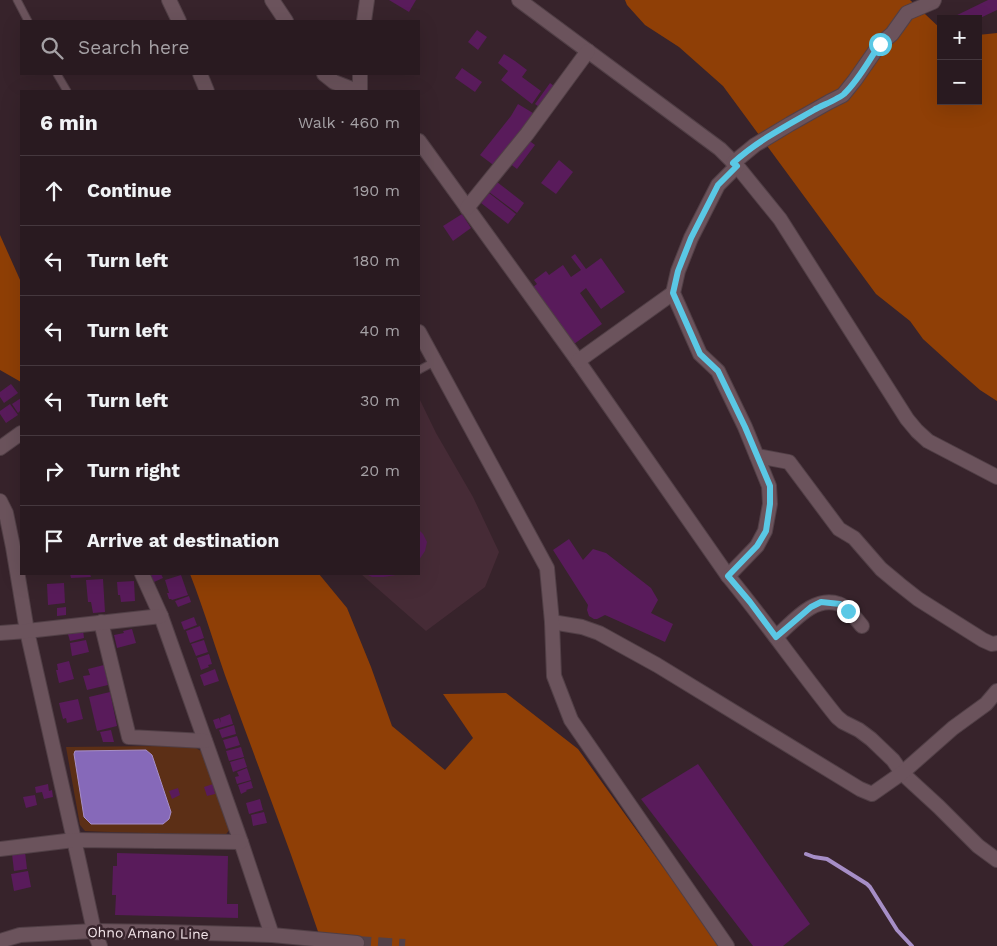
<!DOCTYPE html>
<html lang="en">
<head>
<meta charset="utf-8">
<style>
	body { margin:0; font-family:"Work Sans",sans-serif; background:#35272d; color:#f1f3f6 }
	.controls { position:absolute; right:15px; top:15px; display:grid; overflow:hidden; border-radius:0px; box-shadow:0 5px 20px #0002 }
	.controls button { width:45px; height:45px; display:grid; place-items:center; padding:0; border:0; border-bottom:1px solid #45383e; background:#291a20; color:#f1f3f6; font:25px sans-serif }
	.stop { position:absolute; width:15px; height:15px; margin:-11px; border:4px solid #5ac8e5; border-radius:50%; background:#fff }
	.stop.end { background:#5ac8e5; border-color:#fff; box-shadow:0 1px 5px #0008 }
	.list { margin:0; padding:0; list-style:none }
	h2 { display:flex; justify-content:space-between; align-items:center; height:65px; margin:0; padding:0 20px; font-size:21px }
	h2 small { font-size:16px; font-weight:400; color:#a5a1a5 }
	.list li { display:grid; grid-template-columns:32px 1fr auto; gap:15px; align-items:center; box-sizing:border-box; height:70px; padding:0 20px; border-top:1px solid #45383e }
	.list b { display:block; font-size:19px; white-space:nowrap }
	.list em { font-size:16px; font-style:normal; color:#a5a1a5 }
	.icon { flex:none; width:28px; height:28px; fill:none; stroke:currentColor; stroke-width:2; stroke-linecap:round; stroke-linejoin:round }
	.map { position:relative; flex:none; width:997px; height:946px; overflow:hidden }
	.search { position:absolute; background:#291a20; box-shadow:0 5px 20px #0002; left:20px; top:20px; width:400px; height:55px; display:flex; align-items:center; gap:12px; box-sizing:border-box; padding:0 18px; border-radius:0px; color:#a5a1a5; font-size:19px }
	.panel { position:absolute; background:#291a20; box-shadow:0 5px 20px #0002; left:20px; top:90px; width:400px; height:485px; border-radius:0px }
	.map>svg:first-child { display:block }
</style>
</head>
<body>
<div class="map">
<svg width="997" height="946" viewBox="0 0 997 946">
	<rect width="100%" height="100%" fill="#37232b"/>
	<polygon fill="#462b36" points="419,398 436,433 473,497 499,552 485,587 426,631 361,574 419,574"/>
	<path fill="#5c2f16" d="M161,746l35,2 8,5 26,76 -6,8c-46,-4 -93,-4 -139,-6l-5,-6 -14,-78z"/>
	<g fill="#8f3f06">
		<polygon points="625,0 910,0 941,29 941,101 978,101 978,35 997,33 997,401 980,390 955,368 923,339 910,321 876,294 723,86 679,47 645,25 627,5"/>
		<polygon points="0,235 21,282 21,382 0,370"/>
		<path d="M190,574h129l28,34 24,59 21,59 53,44 28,-32 -30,-44 63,-1 72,56 85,118 59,79h-399c-29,-86 -62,-172 -93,-257 -14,-38 -25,-77 -40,-115z"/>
	</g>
	<polygon fill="#8669b9" stroke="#a68ec7" points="146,750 152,755 171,812 169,819 163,824 91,824 84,817 74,754 75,751"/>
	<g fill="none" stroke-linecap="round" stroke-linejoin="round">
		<polyline stroke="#a68ec7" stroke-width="4" points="806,854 814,857 827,859 867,884 870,887 897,930 912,946"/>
	</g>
	<g fill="#591b5b">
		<polygon points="389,0 416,0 409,12"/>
		<polygon points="988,0 997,0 997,10 978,19 949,19"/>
		<polygon points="477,30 487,37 478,50 468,42"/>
		<polygon points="504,54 515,61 510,67 515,61 527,70 522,77 541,91 532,104 501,80 508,71 498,63"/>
		<polygon points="462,68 482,82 475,92 455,78"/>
		<polygon points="550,83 558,89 543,110 535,104"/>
		<polygon points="518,104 538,116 496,167 480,155 511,116"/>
		<polygon points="527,139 535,145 517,169 509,163"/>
		<polygon points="559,160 573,172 556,194 541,183"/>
		<polygon points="497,182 524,203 517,213 489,192"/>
		<polygon points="489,193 516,214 508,224 481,203"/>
		<polygon points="462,214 471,228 453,241 443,226"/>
		<polygon points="575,254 586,269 601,258 625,292 601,309 586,288 580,293 602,324 574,344 533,287 537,284 534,280 546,271 549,275 563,265 571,277 581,270 571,257"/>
		<polygon points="11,384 18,393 4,403 0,397 0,392"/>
		<polygon points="21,398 21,410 18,413 12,404"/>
		<polygon points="10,404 18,415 6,423 0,414 0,411"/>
		<polygon points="419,530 423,534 427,542 425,551 419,560"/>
		<polygon points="569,539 583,560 593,549 606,553 651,588 658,600 651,613 673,624 665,642 605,615 597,619 594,619 589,616 587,610 588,605 553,550"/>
		<polygon points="70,574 90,574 91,577 71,578"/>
		<polygon points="150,574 161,574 163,578 154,582"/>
		<polygon points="366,574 396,574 396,575 384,577 372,577"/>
		<polygon points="181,575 188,595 172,600 171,599 169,599 167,593 169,593 165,580"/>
		<polygon points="103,579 105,612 93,613 91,602 88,602 86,580"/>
		<polygon points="134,581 135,601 121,602 120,595 118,595 117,582"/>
		<polygon points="64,583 65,603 48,605 47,584"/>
		<polygon points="189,596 191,602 178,607 175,601"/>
		<polygon points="66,607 66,615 57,616 57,608"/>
		<polygon points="194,617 197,625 184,630 181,622"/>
		<polygon points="200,626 204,638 190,643 186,631"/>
		<polygon points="132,629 136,643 117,648 114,635 124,633 123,631"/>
		<polygon points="83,630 84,638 70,641 67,631"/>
		<polygon points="86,640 89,652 72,656 70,643"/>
		<polygon points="204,640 208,652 196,656 191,644"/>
		<polygon points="209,654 212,664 208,665 209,667 201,670 197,658"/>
		<polygon points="69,661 74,679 59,683 56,670 58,670 57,664"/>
		<polygon points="104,665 108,685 87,690 83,676 90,675 88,669"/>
		<polygon points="215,669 219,681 204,686 200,675"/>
		<polygon points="110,692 117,726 97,731 89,697"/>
		<polygon points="78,699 83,719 67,723 66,718 63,719 59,703"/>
		<polygon points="230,714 233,724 216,729 213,720 219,718 221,723 220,718"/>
		<polygon points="234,725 236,734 222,738 219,730"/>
		<polygon points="111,730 114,742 103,742 100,732"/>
		<polygon points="237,736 240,745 226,749 223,740"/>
		<polygon points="241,747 244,757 229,761 226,751"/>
		<polygon points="244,758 247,767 233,772 230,762"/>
		<polygon points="698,764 810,924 783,946 753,946 641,799"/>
		<polygon points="247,768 251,780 237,784 235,777 239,776 237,772"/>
		<polygon points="251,781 253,788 246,790 247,791 241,794 238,785"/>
		<polygon points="48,784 49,791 52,790 53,797 44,799 42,792 36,793 35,787"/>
		<polygon points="213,784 215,794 207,796 204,787"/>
		<polygon points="178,788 180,795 172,799 169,791"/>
		<polygon points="35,795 37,805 26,808 23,797"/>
		<polygon points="260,799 263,810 249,814 246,803"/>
		<polygon points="264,812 267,823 253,826 251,815"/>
		<polygon points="25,852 27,869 14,871 12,854"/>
		<polygon points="117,853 228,856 227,904 238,904 238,918 115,915 116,895 112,895 113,866 117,866"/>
		<polygon points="28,871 31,887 14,891 11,874"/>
	</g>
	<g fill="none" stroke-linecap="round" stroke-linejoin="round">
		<polyline stroke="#534047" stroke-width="14" stroke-dasharray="14 7" stroke-linecap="butt" points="357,943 405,946"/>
		<g stroke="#513f46" stroke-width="9">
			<g id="service">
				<polyline points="17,0 28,21"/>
				<polyline points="57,74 67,91"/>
				<polyline points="419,370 434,362"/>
			</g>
		</g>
		<g stroke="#513f46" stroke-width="16">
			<g id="minor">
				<polyline points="169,0 179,21"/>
				<polyline points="272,0 286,21"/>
				<polyline points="519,0 720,149 737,166 780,219 907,419 917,431 928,441 997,477"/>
				<polyline points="200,74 207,91"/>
				<polyline points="324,74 334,82 357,91"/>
				<path d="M419,141l159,220 150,215c38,46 72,95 109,141l6,5 16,8 12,9 22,21 9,13 37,34 39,39 19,14"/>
				<polyline points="733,163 755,145 790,124 829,102 843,95 855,80 880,44 892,34 907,13 933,2 934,0"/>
				<polyline points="467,208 527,134 588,51"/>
				<polyline points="578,361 673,293"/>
				<polyline points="0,448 21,433"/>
				<polyline points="757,456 789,462 839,529 854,538 881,569 899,584 918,599 983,640 992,644 997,643"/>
				<polyline points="0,501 6,513 13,547 27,631 79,862 94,931 100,946"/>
				<polyline points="142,574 161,616 241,842 272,935"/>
				<polyline points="728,576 757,546 765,531 770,504 769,486 745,427 718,371 700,354 673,293 678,271 691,238 718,185 737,166"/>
				<polyline points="101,622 129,737 205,741"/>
				<polyline points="552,622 582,627 599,633 657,665 860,789 872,794 902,773 953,728 986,704 997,691"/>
				<polyline points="0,633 27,631 161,616"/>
				<path d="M776,637c17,-15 38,-42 63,-33 9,3 17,15 23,22"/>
				<polyline points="0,849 74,840 241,842"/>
			</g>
		</g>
		<g stroke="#513f46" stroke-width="16">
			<g id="tertiary">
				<polyline points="364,21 367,0"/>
				<polyline points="360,91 360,74"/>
				<polyline points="419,332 547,568 552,622 554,676 571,720 727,946"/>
			</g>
		</g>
		<g stroke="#513f46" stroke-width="16">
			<polyline id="secondary" points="0,941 20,935 94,931 166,932 272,935 357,943"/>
		</g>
		<use href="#service" stroke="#6b535c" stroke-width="7"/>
		<use href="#minor" stroke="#6b535c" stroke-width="14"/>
		<use href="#tertiary" stroke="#6b535c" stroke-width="14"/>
		<use href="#secondary" stroke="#6b535c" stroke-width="14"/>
	</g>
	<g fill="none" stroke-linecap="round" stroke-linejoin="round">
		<path stroke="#5ac8e5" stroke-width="6" d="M848,611l-8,-7 -19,-2 -10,5 -35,30 -26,-35 -22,-26 29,-30 9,-15 4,-27v-18l-25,-59 -27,-56 -18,-17 -27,-61 5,-22 13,-33 27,-53 19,-19 -4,-3c24,-22 53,-37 81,-53 7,-4 26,-12 30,-16 15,-14 25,-34 36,-50"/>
	</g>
	<g text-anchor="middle" stroke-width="5" stroke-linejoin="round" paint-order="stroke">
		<g font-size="14" fill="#f1e3e8" stroke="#37232b">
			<text transform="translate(148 933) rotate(1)" y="5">Ohno Amano Line</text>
		</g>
	</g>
</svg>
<div class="controls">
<button>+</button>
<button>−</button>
</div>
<div class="stop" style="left:880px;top:44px"></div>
<div class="stop end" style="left:848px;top:611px"></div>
<div class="search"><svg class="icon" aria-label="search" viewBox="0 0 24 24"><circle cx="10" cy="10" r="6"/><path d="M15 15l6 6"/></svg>Search here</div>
<section class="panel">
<h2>6 min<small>Walk · 460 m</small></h2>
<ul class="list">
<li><svg class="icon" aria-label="ahead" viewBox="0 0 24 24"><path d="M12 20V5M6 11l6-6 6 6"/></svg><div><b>Continue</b></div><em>190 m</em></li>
<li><svg class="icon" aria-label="left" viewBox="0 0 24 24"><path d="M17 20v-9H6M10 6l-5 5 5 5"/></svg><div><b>Turn left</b></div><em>180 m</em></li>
<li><svg class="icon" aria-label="left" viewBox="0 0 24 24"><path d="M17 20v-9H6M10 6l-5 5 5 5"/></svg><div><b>Turn left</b></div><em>40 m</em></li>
<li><svg class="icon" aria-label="left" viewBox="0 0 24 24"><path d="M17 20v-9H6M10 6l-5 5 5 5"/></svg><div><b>Turn left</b></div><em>30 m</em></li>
<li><svg class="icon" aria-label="right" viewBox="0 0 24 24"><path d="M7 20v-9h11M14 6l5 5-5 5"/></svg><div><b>Turn right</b></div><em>20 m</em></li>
<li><svg class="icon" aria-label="arrive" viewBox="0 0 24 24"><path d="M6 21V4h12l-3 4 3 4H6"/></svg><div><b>Arrive at destination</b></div></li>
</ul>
</section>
</div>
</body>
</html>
